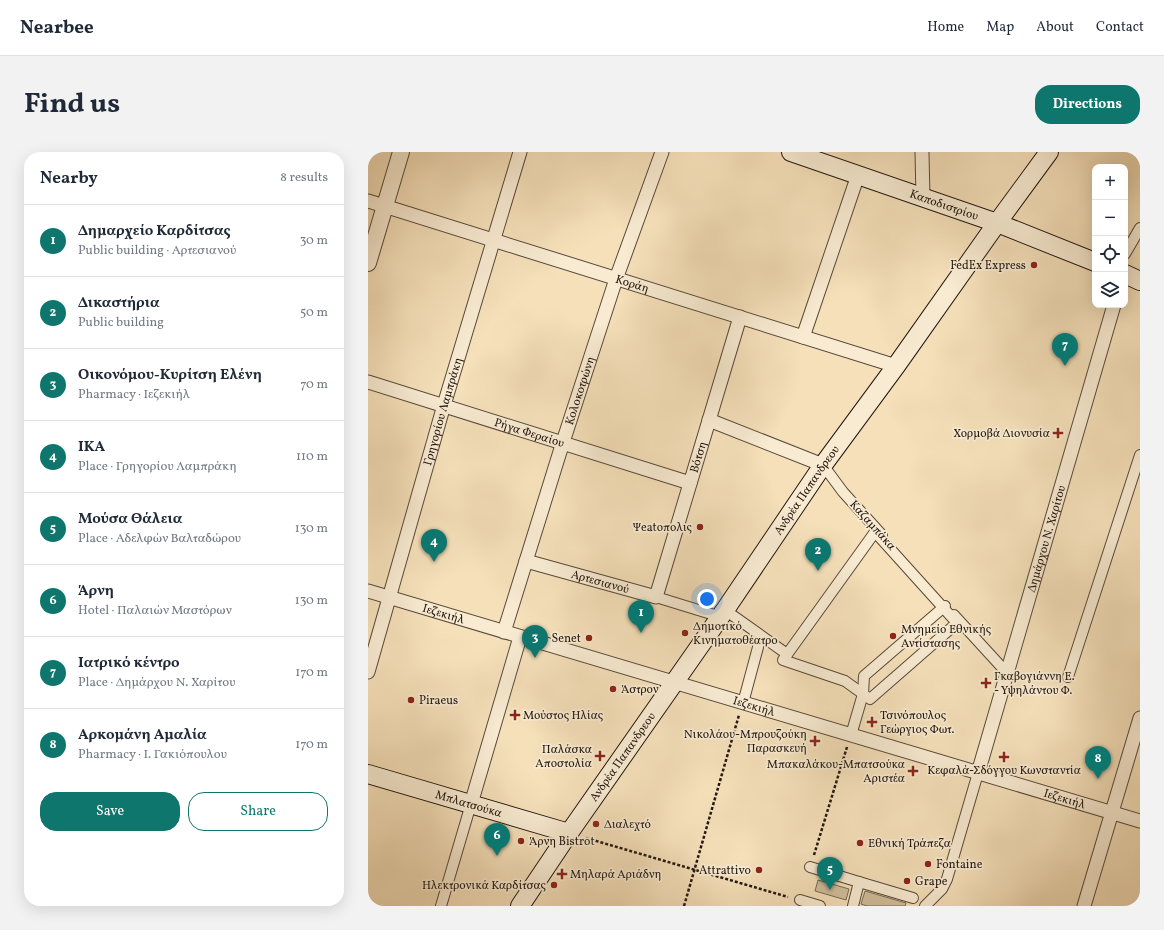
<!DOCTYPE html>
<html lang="en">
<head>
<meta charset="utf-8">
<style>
	body { margin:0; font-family:Vollkorn,serif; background:#f2f2f3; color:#1f2937 }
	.controls { position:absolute; right:12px; top:12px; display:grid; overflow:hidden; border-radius:8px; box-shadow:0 4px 16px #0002 }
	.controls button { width:36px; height:36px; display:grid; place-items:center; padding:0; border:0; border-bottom:1px solid #e0e1e3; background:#fff; color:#1f2937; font:20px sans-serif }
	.you { position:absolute; left:339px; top:447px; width:14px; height:14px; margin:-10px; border:3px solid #fff; border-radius:50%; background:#1a73e8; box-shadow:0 0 0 6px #1a73e833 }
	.badge { display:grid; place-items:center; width:26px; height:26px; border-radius:50%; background:#0f766e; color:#fff; font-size:13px; font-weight:700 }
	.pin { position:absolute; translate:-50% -33px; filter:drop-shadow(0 1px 2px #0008) }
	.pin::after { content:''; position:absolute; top:21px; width:14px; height:12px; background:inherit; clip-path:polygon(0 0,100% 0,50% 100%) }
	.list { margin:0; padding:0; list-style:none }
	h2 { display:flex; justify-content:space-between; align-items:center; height:52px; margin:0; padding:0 16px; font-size:17px }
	h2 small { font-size:13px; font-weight:400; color:#747a83 }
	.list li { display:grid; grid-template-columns:26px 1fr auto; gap:12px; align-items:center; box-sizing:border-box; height:72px; padding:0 16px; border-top:1px solid #e0e1e3 }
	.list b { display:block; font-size:15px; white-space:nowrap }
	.list p { margin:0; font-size:13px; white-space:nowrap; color:#747a83 }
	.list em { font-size:13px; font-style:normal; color:#747a83 }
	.actions { display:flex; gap:8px; padding:12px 16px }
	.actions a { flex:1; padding:9px 0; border:1px solid #0f766e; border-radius:16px; text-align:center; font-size:14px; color:#0f766e }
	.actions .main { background:#0f766e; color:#fff }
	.icon { flex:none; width:22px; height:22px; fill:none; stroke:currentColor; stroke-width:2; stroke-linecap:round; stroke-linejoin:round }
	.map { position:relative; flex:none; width:772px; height:754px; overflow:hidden; border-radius:16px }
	header { display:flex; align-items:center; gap:24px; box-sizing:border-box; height:56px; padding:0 20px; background:#fff; border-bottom:1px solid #e0e1e3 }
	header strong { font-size:19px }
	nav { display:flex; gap:22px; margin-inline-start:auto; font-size:14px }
	.intro { display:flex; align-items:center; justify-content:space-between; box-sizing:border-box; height:96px; padding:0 24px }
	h1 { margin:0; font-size:28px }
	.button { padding:10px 18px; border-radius:16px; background:#0f766e; color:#fff; font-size:14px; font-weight:700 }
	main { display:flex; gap:24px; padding:0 24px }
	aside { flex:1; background:#fff; border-radius:16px; box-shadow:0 4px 16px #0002 }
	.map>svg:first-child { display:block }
</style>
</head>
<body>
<header>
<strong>Nearbee</strong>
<nav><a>Home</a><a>Map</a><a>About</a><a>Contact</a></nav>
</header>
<div class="intro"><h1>Find us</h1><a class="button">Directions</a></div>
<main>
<aside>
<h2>Nearby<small>8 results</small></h2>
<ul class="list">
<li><span class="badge">1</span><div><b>Δημαρχείο Καρδίτσας</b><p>Public building · Αρτεσιανού</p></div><em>30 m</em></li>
<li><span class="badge">2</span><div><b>Δικαστήρια</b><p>Public building</p></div><em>50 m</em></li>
<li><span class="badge">3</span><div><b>Οικονόμου-Κυρίτση Ελένη</b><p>Pharmacy · Ιεζεκιήλ</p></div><em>70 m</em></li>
<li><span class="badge">4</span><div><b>ΙΚΑ</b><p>Place · Γρηγορίου Λαμπράκη</p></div><em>110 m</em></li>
<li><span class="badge">5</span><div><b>Μούσα Θάλεια</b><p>Place · Αδελφών Βαλταδώρου</p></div><em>130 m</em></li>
<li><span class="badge">6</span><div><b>Άρνη</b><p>Hotel · Παλαιών Μαστόρων</p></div><em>130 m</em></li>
<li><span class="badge">7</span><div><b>Ιατρικό κέντρο</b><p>Place · Δημάρχου Ν. Χαρίτου</p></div><em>170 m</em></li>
<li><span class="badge">8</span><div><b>Αρκομάνη Αμαλία</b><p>Pharmacy · Ι. Γακιόπουλου</p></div><em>170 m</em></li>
</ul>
<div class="actions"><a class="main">Save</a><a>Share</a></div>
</aside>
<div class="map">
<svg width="772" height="754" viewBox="0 0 772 754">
	<rect width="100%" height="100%" fill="#f5e0ba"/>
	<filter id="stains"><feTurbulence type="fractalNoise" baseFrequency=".005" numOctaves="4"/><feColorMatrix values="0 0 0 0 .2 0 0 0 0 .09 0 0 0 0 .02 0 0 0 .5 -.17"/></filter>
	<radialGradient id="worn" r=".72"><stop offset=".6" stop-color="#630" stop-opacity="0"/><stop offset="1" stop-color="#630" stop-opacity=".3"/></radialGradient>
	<g fill="#d1be9d" stroke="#7a6a56">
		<polygon points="450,728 481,737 478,748 447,739"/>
		<polygon points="497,739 538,751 537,754 499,754 493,752"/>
	</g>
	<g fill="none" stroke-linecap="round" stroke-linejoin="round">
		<g stroke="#58493a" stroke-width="12">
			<g id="pedestrian">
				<polyline points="757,102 772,76"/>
				<polyline points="455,313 475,340 514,383"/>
				<polygon points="507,380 589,471 502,547 477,529 415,508"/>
				<polyline points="288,445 353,465"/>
				<polyline points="357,458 419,502"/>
				<polyline points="586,463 639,521"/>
				<polyline points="700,525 772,303"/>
				<polyline points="375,551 393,484"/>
				<polyline points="483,583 495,542 496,524 577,454"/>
				<polyline points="442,715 491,730 485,754"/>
				<polyline points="491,730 545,746"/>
				<polyline points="432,748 452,754"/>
				<polyline points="73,754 103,652"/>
				<polyline points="557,754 574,737 579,727 610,621"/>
			</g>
		</g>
		<g stroke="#58493a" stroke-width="15">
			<g id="minor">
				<polyline points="554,0 555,46"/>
				<path id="s1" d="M0,49l528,165"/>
				<polyline points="435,185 490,23"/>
				<path id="s2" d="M0,230l322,101"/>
				<polyline points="341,268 455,313"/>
				<path id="s3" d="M158,409l130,36 84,-280"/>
				<path id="s4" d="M0,439l772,230"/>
				<path id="s5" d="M136,480l59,-190 53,-163 46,-127"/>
				<path id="s6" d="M0,520l76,-267 76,-253"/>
				<path id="s7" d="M610,621l136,-468"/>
				<polyline points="103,652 152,485"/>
				<polyline points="716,754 772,566"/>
			</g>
		</g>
		<g stroke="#58493a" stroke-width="18">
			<polyline id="tertiary" points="0,111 33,0"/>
		</g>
		<g stroke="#231710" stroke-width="20">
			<g id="secondary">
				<path id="s8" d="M423,0l206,71 98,39"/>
				<polyline points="757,122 772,129"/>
				<path id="s9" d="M0,622l201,59"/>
				<path id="s10" d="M152,754l49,-73 156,-223 98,-145 73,-99 101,-143 52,-71"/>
			</g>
		</g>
		<g stroke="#231710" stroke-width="2.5" stroke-dasharray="3 2" stroke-linecap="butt">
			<polyline points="218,686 420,745"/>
			<polyline points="446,703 479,595"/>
			<polyline points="316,754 371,563"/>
		</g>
		<use href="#pedestrian" stroke="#f8ebd2" stroke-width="10"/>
		<use href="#minor" stroke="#f8ebd2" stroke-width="13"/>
		<use href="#tertiary" stroke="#f8ebd2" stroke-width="16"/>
		<use href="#secondary" stroke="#f8ebd2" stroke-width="18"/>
	</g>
	<g fill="#8f2418" stroke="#f8ebd2" stroke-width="1.5">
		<circle cx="666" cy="113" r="4"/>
		<path d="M688 275h4v4h4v4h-4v4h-4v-4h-4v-4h4z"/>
		<circle cx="332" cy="375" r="4"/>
		<circle cx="317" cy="481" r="4"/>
		<circle cx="525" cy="484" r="4"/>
		<circle cx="221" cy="486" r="4"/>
		<path d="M616 525h4v4h4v4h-4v4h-4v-4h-4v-4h4z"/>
		<circle cx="245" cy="537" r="4"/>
		<circle cx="43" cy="548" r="4"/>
		<path d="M145 557h4v4h4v4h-4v4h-4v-4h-4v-4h4z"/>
		<path d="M502 564h4v4h4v4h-4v4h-4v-4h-4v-4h4z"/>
		<path d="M445 583h4v4h4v4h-4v4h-4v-4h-4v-4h4z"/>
		<path d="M230 598h4v4h4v4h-4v4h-4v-4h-4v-4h4z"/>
		<path d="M634 599h4v4h4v4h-4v4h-4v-4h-4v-4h4z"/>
		<path d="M543 613h4v4h4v4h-4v4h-4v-4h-4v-4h4z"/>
		<circle cx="228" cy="672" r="4"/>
		<circle cx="153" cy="689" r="4"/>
		<circle cx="492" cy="691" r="4"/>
		<circle cx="560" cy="712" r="4"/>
		<circle cx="391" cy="718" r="4"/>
		<path d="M192 716h4v4h4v4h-4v4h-4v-4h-4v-4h4z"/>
		<circle cx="539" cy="729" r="4"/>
		<circle cx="186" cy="733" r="4"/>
	</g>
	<g text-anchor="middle" stroke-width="3.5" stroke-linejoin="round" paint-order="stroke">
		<g font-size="12" fill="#231710" stroke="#f8ebd2">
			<text dy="4" stroke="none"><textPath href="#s8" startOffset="162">Καποδιστρίου</textPath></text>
			<text dy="4" stroke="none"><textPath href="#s1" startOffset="277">Κοράη</textPath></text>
			<text dy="4" stroke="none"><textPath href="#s5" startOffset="253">Κολοκοτρώνη</textPath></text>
			<text dy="4" stroke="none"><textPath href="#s6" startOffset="271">Γρηγορίου Λαμπράκη</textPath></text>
			<text dy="4" stroke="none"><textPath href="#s2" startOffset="169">Ρήγα Φεραίου</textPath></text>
			<text dy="4" stroke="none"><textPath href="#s3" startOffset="281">Βότση</textPath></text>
			<text dy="4" stroke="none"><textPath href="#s10" startOffset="505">Ανδρέα Παπανδρεου</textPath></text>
			<text transform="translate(505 373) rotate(48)" y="4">Καζαμπάκα</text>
			<text dy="4" stroke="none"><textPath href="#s7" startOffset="244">Δημάρχου Ν. Χαρίτου</textPath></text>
			<text dy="4" stroke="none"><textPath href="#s3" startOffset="77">Αρτεσιανού</textPath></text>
			<text dy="4" stroke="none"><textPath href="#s4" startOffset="79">Ιεζεκιήλ</textPath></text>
			<text dy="4" stroke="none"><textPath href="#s4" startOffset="403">Ιεζεκιήλ</textPath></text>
			<text dy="4" stroke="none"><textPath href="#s10" startOffset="181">Ανδρέα Παπανδρεου</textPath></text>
			<text dy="4" stroke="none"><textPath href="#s4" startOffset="727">Ιεζεκιήλ</textPath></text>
			<text dy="4" stroke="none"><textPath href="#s9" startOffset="105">Μπλατσούκα</textPath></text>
		</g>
		<g font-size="12" fill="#231710" stroke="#f8ebd2" text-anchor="start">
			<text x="658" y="117" text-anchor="end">FedEx Express</text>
			<text x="682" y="285" text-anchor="end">Χορμοβά Διονυσία</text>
			<text x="324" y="379" text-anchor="end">Ψeatοπολις</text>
			<text x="325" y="478">Δημοτικό<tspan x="325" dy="14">Κινηματοθέατρο</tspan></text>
			<text x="533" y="481">Μνημείο Εθνικής<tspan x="533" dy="14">Αντίστασης</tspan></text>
			<text x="213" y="490" text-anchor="end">Senet</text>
			<text x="626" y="528">Γκαβογιάννη Ε.<tspan x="626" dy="14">- Υψηλάντου Φ.</tspan></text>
			<text x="253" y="541">Άστρον</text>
			<text x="51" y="552">Piraeus</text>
			<text x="155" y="567">Μούστος Ηλίας</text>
			<text x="512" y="567">Τσινόπουλος<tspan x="512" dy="14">Γεώργιος Φωτ.</tspan></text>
			<text x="439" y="586" text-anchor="end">Νικολάου-Μπρουζούκη<tspan x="439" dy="14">Παρασκευή</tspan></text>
			<text x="224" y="601" text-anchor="end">Παλάσκα<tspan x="224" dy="14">Αποστολία</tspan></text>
			<text x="537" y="616" text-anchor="end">Μπακαλάκου-Μπατσούκα<tspan x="537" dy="14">Αριστέα</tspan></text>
			<text x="636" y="622" text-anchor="middle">Κεφαλά-Σδόγγου Κωνσταντία</text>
			<text x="236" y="676">Διαλεχτό</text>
			<text x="161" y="693">Άρνη Bistrot</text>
			<text x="500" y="695">Εθνική Τράπεζα</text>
			<text x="568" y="716">Fontaine</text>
			<text x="383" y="722" text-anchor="end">Attrattivo</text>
			<text x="202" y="726">Μηλαρά Αριάδνη</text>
			<text x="547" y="733">Grape</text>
			<text x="178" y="737" text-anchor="end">Ηλεκτρονικά Καρδίτσας</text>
		</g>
	</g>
	<rect width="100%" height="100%" filter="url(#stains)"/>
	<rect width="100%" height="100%" fill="url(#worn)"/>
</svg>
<div class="controls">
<button>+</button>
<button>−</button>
<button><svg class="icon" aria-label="locate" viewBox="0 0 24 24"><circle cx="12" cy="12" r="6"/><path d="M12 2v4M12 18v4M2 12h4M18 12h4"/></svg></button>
<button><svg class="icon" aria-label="layers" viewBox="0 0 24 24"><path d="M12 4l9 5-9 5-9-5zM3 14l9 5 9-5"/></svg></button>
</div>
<div class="you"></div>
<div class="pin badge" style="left:273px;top:481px">1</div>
<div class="pin badge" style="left:450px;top:419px">2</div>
<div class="pin badge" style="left:167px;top:506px">3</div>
<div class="pin badge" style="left:66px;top:410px">4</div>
<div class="pin badge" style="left:462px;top:738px">5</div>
<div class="pin badge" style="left:129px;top:704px">6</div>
<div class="pin badge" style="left:697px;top:214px">7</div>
<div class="pin badge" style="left:730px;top:627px">8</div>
</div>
</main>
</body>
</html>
